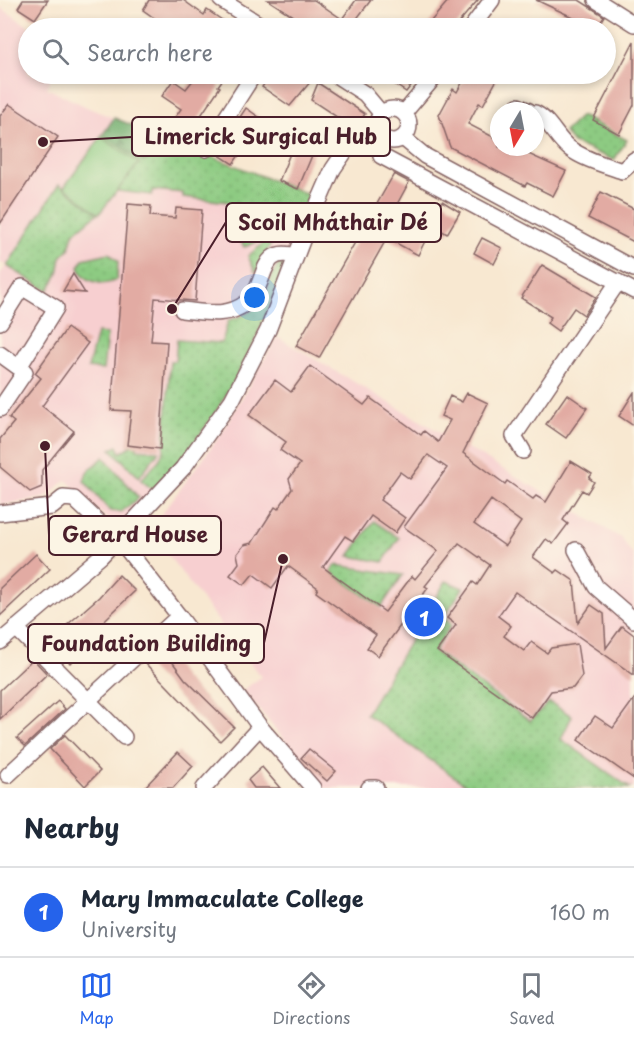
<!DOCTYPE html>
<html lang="en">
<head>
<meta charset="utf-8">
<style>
	body { margin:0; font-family:"Playpen Sans",sans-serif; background:#f6f6f7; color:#1f2937 }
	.compass { position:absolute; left:490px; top:102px; width:54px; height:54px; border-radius:50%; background:#fff; box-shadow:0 3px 9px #0003; rotate:190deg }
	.you { position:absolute; left:255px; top:298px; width:21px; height:21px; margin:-15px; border:4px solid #fff; border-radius:50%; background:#1a73e8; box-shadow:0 0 0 9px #1a73e833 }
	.badge { display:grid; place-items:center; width:39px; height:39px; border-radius:50%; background:#2563eb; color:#fff; font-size:20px; font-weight:700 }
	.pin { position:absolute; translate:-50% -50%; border:3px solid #fff; box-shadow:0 2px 6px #0006 }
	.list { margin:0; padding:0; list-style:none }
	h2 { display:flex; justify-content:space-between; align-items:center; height:78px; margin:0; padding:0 24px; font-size:26px }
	h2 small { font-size:20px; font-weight:400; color:#747a83 }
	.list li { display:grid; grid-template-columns:39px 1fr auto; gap:18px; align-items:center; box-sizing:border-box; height:90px; padding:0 24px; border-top:2px solid #e0e1e3 }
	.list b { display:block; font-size:22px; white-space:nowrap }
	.list p { margin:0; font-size:20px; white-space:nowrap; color:#747a83 }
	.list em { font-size:20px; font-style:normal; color:#747a83 }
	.icon { flex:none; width:33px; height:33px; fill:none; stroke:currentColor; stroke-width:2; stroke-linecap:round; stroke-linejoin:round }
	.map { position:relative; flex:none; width:634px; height:788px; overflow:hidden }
	.search { position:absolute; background:#fff; box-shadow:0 3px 9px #0003; left:18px; right:18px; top:18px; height:66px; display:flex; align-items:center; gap:15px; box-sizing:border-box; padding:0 21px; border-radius:33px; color:#747a83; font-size:22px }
	.sheet { height:168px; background:#fff }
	nav { display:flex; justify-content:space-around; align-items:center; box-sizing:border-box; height:84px; border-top:2px solid #e0e1e3; background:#fff; font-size:16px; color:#747a83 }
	nav a { display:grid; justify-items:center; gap:3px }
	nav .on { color:#2563eb }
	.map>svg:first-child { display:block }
</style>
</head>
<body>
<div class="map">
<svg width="634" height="788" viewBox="0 0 634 788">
	<defs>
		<pattern id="grass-dots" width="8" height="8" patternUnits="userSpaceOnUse" patternTransform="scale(1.5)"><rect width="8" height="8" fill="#8dcb82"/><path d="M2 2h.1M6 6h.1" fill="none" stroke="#7bae70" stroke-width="1.8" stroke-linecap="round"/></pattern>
		<pattern id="forest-firs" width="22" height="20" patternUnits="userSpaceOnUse" patternTransform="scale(1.5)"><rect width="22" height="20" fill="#72af70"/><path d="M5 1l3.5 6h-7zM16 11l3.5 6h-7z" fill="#608e5c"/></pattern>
	</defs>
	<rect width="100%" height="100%" fill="#fcf5e5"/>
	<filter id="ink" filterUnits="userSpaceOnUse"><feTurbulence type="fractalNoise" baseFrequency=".0167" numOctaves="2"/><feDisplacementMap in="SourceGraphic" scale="12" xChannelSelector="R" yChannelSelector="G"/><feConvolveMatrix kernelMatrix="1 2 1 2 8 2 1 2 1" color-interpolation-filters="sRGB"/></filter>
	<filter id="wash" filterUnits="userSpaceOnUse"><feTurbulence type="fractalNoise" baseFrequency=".008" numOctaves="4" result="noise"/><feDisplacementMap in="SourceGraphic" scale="24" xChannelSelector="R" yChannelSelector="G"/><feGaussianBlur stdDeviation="1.35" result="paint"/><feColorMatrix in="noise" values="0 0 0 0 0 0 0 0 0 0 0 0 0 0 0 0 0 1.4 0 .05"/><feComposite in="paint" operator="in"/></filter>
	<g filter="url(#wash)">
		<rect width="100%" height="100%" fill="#f8e8d1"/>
		<g fill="#f7cfd0">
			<polygon points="0,7 31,28 28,28 28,74 53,74 47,88 91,109 309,195 281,276 229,390 172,472 125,519 107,519 66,480 45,498 0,505 0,274 6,266 0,262"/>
			<polygon points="277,337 621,538 634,556 634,788 324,788 243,690 261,677 168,555 151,543 155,523 221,434"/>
		</g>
		<g fill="url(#grass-dots)" stroke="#6c7556" stroke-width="1.5">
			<polygon points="581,116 627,140 614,160 573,143 564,132"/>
			<path d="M103,134l40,27 37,-17 125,49 4,2 -13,39c-23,-8 -32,8 -52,13l-11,-19 -4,-26 -46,-5v-4l-30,-3 -1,5 -35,-4 21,-28 -37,-26z"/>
			<polygon points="59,184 98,213 73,234 69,249 61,257 58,274 48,291 7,266"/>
			<polygon points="282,234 269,247 257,272 255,272 248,256 264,243"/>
			<path d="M109,253l9,8 -1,18c-12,9 -34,3 -38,-12l4,-8z"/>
			<path d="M288,257c-28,84 -72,171 -135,233l-12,-10 18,-20 5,-10 6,-89h5l2,-21 45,3 6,-22c10,-5 21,-6 30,-15 13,-15 11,-39 30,-49z"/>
			<polygon points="97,333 107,334 103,370 88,368"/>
			<polygon points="140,417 137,449 159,451 139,477 111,449 118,446 120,453 131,446"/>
			<polygon points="104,457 139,498 121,512 110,511 84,481 87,472"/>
			<polygon points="374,521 399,538 383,562 349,556"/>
			<polygon points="336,565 403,575 381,607 331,572"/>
			<polygon points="446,581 463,588 444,617 451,625 434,651 530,721 549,702 572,716 561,739 630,788 470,788 366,714"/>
		</g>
		<polygon fill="url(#forest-firs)" stroke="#5e674e" stroke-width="1.5" points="114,118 180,144 143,162 103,134"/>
		<polygon fill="#8dcb82" stroke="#6c7556" stroke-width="1.5" points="101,137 139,163 99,214 64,187"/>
		<g id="blocks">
			<g fill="#e2aba3" fill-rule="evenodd">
				<polygon points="23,0 48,0 35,19 18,8"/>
				<polygon points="149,0 183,0 204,15 207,10 234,28 190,28 182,23 178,28 151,28 157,20 143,10"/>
				<polygon points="268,0 314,0 342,19 356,0 371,0 352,25 357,28 311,28"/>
				<polygon points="449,0 478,0 454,28 425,28"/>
				<polygon points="536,0 579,0 604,16 596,28"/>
				<polygon points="634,41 634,105 619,134 593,120"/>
				<polygon points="198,74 208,80 213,74 223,79 218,86 220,87 186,138 169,126 181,109 162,96 173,80 186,89"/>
				<polygon points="271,74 303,74 312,80 290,106 262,87"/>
				<polygon points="379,74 420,74 406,92"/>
				<polygon points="467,74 500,74 483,105 479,103 468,124 499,140 499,147 513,147 566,171 553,196 527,183 525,186 450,147 439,115 453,89 457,92"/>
				<polygon points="318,83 365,114 355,129 311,100"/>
				<polygon points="9,104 58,137 0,224 0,116"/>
				<polygon points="246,108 263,120 233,164 216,153"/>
				<polygon points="295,141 313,153 298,189 279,181"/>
				<polygon points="394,174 409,182 395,208 432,227 418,255 387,238 319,358 296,346"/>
				<polygon points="601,192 634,209 634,242 588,218"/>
				<polygon points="442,201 460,212 447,234 429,223"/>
				<polygon points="128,204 151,206 150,216 175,218 176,208 202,210 195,301 155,298 151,341 167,342 160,449 127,445 131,411 111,410"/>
				<polygon points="482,238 502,248 494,264 474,253"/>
				<polygon points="542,265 596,297 584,315 574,308 558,331 547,323 551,317 521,298"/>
				<polygon points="73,274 85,293 63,291"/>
				<polygon points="67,328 88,343 42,406 74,431 42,470 42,487 30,492 0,467 0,439 14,422 9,418 41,378 35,373"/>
				<path d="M310,366l54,39 6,-7 51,37 3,-4 14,11 12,-22 -9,-4 9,-20 12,6 5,-9 21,10 -25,50 42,31 2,-3 26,18 3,-3 10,6 25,-41 21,13 -3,4 5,4 -7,11 -5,-3 -19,30 5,4 -15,20 -7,-5 -13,18 22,16 3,-3 16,11 4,42 13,-18 13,9 2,34 16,-22 12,9v40l-119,-83 -17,24 13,10 -7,10 20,15 7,-9 16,11 4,-5 26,-4 5,32 -9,12 -22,3 -19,27 -95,-67 19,-26 -9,-7 26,-36 4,3 13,-20 -31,-22 -34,43 3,2 -50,68 -11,-8 9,-13 -60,-43 2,-4 -30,-22 -16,22 -19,-14 -9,11 -14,-10 9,-12 -2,-9 7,-9 8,-2 23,-36 3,2 14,-20 -3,-10 11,-15 -20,-14 6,-8 -37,-27 26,-35 16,12zM428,455l19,13 -43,59 34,24 -23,28 -3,-3 -27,36 -62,-45 22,-31 8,5 18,-25 24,17 10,-15 -25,-18 20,-28 10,7zM491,500l30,22 -16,24 -31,-22z"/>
				<polygon points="634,392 634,426 619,416"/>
				<polygon points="567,394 587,408 566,438 546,424"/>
				<polygon points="36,554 50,569 0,616 0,588"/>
				<polygon points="119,575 135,591 88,636 93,642 70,663 50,640 99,597"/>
				<polygon points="157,649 166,658 168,656 185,679 234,727 220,741 144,662"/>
				<polygon points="33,659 47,674 0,719 0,690"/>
				<polygon points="634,699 634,779 578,740 595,716 613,728"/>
				<polygon points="58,701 65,709 25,746 17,738"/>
				<polygon points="65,735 100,771 85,786 50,749"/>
				<polygon points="309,749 336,771 327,781 301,758"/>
				<polygon points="178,752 193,766 173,788 144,788"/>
				<polygon points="262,767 280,788 254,788 248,780"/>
			</g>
		</g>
	</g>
	<g filter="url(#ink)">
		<use href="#blocks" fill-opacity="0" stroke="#876565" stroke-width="1.5"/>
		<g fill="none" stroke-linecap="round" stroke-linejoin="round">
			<g stroke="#876565" stroke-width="18">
				<g id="minor">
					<polyline points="221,0 265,28"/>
					<polyline points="596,0 634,24"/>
					<polyline points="471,28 492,0"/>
					<polyline points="334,74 365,94 381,113"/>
					<polyline points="518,106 529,111"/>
					<circle cx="393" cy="125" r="16"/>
					<polyline points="404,113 437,74"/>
					<path d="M535,113c15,7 21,25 34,35 14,11 36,17 53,23l12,-11"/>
					<polyline points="403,138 425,156 634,269"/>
					<polyline points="206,149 254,74"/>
					<polyline points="381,156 634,291"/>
					<path d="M182,310c22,2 45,8 64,-7 23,-18 11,-58 50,-47"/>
					<polyline points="0,322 22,287 56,308 19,367"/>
					<polyline points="0,354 25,372 0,409"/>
					<polyline points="523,451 514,436 618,282"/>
					<polyline points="0,513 52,507 63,498 74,499 126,548 179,616 260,727 313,788"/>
					<polyline points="576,550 596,587 634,620"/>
					<polyline points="16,628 124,737"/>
					<polyline points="0,642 101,556 183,468 232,400 268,330 303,238 333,169 346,150 361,140 379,134"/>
					<polyline points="8,775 179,616"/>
					<polyline points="204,788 260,727"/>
					<polyline points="369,788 376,788"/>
				</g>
			</g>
			<use href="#minor" stroke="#fff" stroke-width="15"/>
		</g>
	</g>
	<path fill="none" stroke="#4a1f2b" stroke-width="2" d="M43 142L132 137M172 309L226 222M45 446L49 535M283 559L264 643"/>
	<g fill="#4a1f2b" stroke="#fcf5e5" stroke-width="2">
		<circle cx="43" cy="142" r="6"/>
		<circle cx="172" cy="309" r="6"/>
		<circle cx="45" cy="446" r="6"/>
		<circle cx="283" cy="559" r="6"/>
	</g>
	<g fill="#fcf5e5" stroke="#4a1f2b" stroke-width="2">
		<rect x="132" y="117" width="258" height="39" rx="6"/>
		<rect x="226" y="203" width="215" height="39" rx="6"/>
		<rect x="49" y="516" width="172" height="39" rx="6"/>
		<rect x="28" y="624" width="236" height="39" rx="6"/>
	</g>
	<g font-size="21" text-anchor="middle" font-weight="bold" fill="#4a1f2b">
		<text x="261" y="144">Limerick Surgical Hub</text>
		<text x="333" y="230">Scoil Mháthair Dé</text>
		<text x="135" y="542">Gerard House</text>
		<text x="146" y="651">Foundation Building</text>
	</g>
</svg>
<svg class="compass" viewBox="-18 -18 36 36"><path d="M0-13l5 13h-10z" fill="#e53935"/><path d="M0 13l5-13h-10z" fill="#747a83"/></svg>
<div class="you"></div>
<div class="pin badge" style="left:424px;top:617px">1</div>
<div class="search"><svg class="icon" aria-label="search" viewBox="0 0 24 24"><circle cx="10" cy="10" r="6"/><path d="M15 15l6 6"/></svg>Search here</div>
</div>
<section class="sheet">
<h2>Nearby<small></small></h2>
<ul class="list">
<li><span class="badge">1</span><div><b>Mary Immaculate College</b><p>University</p></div><em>160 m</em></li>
</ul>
</section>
<nav>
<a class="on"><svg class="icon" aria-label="map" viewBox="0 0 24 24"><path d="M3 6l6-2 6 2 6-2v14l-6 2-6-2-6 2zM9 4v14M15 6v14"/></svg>Map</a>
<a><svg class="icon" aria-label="directions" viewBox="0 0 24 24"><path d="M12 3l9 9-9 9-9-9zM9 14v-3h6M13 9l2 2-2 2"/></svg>Directions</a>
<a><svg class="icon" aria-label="saved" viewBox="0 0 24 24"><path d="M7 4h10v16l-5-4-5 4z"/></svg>Saved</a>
</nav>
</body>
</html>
